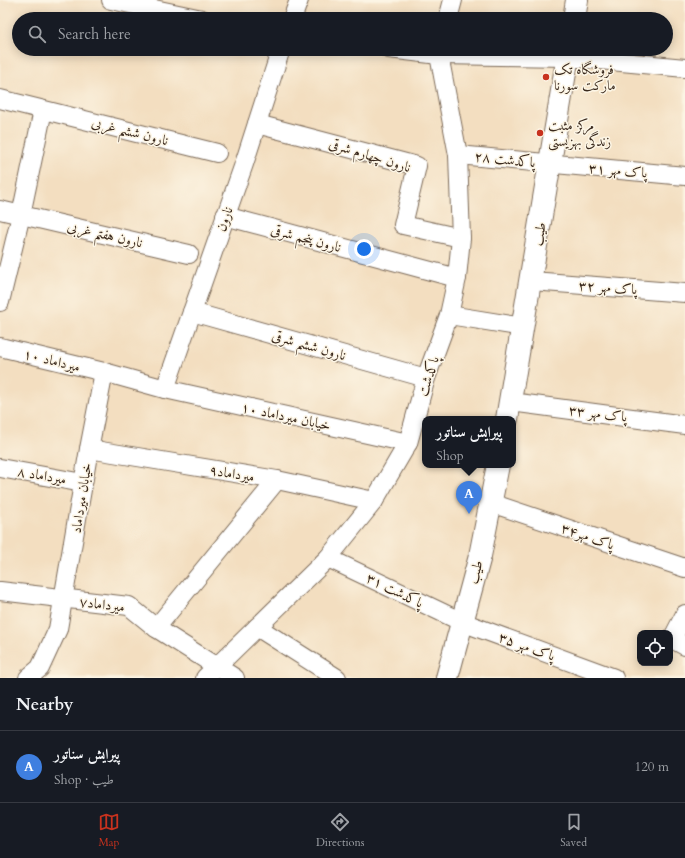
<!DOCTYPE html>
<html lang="en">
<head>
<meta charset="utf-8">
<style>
	body { margin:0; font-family:Cardo,Amiri,serif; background:#242831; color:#f1f3f6 }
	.controls { position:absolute; right:12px; bottom:12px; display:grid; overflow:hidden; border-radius:8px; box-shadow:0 2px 10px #0003 }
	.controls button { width:36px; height:36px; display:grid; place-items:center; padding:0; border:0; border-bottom:1px solid #363941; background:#171b24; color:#f1f3f6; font:20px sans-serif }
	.you { position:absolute; left:364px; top:249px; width:14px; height:14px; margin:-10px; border:3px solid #fff; border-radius:50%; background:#1a73e8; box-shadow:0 0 0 6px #1a73e833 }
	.badge { display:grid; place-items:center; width:26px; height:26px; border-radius:50%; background:#c8321e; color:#fff; font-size:13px; font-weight:700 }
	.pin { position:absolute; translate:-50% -33px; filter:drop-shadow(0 1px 2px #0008) }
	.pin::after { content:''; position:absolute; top:21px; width:14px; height:12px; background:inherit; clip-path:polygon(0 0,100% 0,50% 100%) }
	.popup { position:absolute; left:422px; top:416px; width:94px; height:52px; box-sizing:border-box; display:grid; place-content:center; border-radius:8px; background:#171b24; filter:drop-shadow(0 1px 3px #0005); font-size:13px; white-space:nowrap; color:#9ea1a6 }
	.popup b { font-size:15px; color:#f1f3f6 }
	.popup::after { content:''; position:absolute; left:50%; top:100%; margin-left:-8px; border:8px solid transparent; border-top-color:#171b24 }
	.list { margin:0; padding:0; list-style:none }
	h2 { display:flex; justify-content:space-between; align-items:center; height:52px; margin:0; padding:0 16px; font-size:17px }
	h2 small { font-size:13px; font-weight:400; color:#9ea1a6 }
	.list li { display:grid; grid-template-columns:26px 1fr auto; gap:12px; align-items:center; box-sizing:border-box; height:72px; padding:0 16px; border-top:1px solid #363941 }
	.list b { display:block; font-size:15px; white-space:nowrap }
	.list p { margin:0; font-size:13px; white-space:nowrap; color:#9ea1a6 }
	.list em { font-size:13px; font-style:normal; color:#9ea1a6 }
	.icon { flex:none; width:22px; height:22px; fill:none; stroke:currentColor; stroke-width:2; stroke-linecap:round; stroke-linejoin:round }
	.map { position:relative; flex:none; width:685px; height:678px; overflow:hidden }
	.search { position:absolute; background:#171b24; box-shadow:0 2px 10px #0003; left:12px; right:12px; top:12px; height:44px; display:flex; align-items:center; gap:10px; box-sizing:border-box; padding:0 14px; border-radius:22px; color:#9ea1a6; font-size:15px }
	.sheet { height:124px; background:#171b24 }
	nav { display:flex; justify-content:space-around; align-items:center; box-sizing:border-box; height:56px; border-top:1px solid #363941; background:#171b24; font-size:11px; color:#9ea1a6 }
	nav a { display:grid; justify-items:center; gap:2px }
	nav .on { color:#c8321e }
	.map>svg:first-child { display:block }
</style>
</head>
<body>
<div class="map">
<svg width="685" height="678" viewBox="0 0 685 678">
	<rect width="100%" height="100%" fill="#fcf5e5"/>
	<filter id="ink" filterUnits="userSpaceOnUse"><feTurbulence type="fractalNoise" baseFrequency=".025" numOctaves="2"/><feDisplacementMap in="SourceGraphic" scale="8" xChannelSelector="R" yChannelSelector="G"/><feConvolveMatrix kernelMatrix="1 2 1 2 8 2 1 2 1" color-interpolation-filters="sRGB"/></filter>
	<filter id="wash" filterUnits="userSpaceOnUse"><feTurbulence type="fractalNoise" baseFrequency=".012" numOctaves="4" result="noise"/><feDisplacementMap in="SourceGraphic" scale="16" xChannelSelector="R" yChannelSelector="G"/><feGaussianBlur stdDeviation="0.9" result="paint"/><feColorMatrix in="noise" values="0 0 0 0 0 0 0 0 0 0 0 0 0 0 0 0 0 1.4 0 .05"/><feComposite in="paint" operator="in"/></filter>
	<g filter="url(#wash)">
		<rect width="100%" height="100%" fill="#f3dec0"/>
	</g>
	<g filter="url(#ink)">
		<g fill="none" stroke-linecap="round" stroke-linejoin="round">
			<g stroke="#7b6957" stroke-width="20">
				<g id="minor">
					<polyline points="111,0 202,19"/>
					<polyline points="292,19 299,0"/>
					<polyline points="448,19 453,0"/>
					<polyline points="389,49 439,55 568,57 685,68"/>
					<polyline points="0,99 217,153"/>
					<polyline points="257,124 417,166 403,225 461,238"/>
					<polyline points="458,155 685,176"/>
					<polyline points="0,210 189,254"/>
					<polyline points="225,216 457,278"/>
					<polyline points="532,281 685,293"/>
					<polyline points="0,302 21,215 43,110"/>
					<polyline points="192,312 426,378"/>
					<polyline points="449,315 523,327"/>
					<polyline points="0,347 104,372"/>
					<polyline points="165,389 244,164 281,49"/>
					<polyline points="511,402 685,425"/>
					<polyline points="89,449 277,480 374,501"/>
					<polyline points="0,468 83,483"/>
					<polyline points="491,503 685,568"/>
					<polyline points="328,558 462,622 614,678"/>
					<polyline points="0,591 129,606 156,628 235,678"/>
					<polyline points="685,614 672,639 685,646"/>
					<polyline points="257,627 337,678"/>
					<polyline points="156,628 277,480"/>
					<polyline points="28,678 40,668 58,629 89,449 104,372 165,389 408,443"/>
					<polyline points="205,678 328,558 374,501 408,443 426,378 449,315 457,278 461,238 458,155 439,55 441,49"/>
				</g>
			</g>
			<g stroke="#7b6957" stroke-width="24">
				<g id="major">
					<polyline points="574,19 577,0"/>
					<polyline points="507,419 569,49"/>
					<polyline points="447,678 480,556 498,465"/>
				</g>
			</g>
			<use href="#minor" stroke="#fff" stroke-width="18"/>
			<use href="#major" stroke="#fff" stroke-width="22"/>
		</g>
	</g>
	<g fill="#c8321e" stroke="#fcf5e5" stroke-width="1.5">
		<circle cx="546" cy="77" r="4"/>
		<circle cx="540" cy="133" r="4"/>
	</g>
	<g text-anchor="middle" stroke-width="3" stroke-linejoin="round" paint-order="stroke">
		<g font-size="14" fill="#3b2a1e" stroke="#fcf5e5" text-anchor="start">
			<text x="554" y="74">فروشگاه تک<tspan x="554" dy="16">مارکت سورنا</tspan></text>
			<text x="548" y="130">مرکز مثبت<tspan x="548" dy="16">زندگی بهزیستی</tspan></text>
		</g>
		<g font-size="14" fill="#3b2a1e" stroke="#fcf5e5">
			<text transform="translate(130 131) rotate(14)" y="5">نارون ششم غربی</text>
			<text transform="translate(370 155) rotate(17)" y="5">نارون چهارم شرقی</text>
			<text transform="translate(505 159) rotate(6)" y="5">پاکدشت ۲۸</text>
			<text transform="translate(618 170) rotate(5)" y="5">پاک مهر ۳۱</text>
			<text transform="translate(224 219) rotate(-71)" y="5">نارون</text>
			<text transform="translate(105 234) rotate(13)" y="5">نارون هفتم غربی</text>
			<text transform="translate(539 234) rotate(-81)" y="5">طیب</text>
			<text transform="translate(306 238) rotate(15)" y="5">نارون پنجم شرقی</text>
			<text transform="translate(608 287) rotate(4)" y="5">پاک مهر ۳۲</text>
			<text transform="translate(309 345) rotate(16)" y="5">نارون ششم شرقی</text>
			<text transform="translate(52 360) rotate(14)" y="5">میرداماد ۱۰</text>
			<text transform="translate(428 376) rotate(-72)" y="5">پاکدشت</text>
			<text transform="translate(598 413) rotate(7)" y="5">پاک مهر ۳۳</text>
			<text transform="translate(286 416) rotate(12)" y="5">۱۰ خیابان میرداماد</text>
			<text transform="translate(232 473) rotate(9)" y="5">میرداماد۹</text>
			<text transform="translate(42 475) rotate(10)" y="5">میرداماد ۸</text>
			<text transform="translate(81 498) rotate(-81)" y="5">خیابان میرداماد</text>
			<text transform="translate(588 536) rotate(19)" y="5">پاک مهر۳۴</text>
			<text transform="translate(475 572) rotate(-75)" y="5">طیب</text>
			<text transform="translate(395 590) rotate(26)" y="5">پاکدشت ۳۱</text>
			<text transform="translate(102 604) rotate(7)" y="5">میرداماد۷</text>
			<text transform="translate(527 646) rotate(20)" y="5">پاک مهر ۳۵</text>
		</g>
	</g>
</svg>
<div class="controls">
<button><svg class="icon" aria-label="locate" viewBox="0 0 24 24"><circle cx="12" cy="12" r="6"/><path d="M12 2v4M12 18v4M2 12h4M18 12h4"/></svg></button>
</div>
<div class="you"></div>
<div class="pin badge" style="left:469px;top:514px;background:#3f7fe0">A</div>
<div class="popup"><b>پیرایش سناتور</b>Shop</div>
<div class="search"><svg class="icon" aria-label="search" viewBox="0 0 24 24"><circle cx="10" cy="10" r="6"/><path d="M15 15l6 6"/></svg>Search here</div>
</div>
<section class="sheet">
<h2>Nearby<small></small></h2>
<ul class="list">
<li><span class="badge" style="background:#3f7fe0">A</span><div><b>پیرایش سناتور</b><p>Shop · طیب</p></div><em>120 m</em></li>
</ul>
</section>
<nav>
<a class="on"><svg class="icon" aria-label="map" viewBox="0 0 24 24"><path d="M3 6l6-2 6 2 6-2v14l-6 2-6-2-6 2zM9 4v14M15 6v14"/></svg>Map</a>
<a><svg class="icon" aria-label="directions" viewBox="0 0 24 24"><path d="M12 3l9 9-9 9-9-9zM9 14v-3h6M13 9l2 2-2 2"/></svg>Directions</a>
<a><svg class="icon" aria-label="saved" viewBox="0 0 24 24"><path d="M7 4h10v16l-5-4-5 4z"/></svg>Saved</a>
</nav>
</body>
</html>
